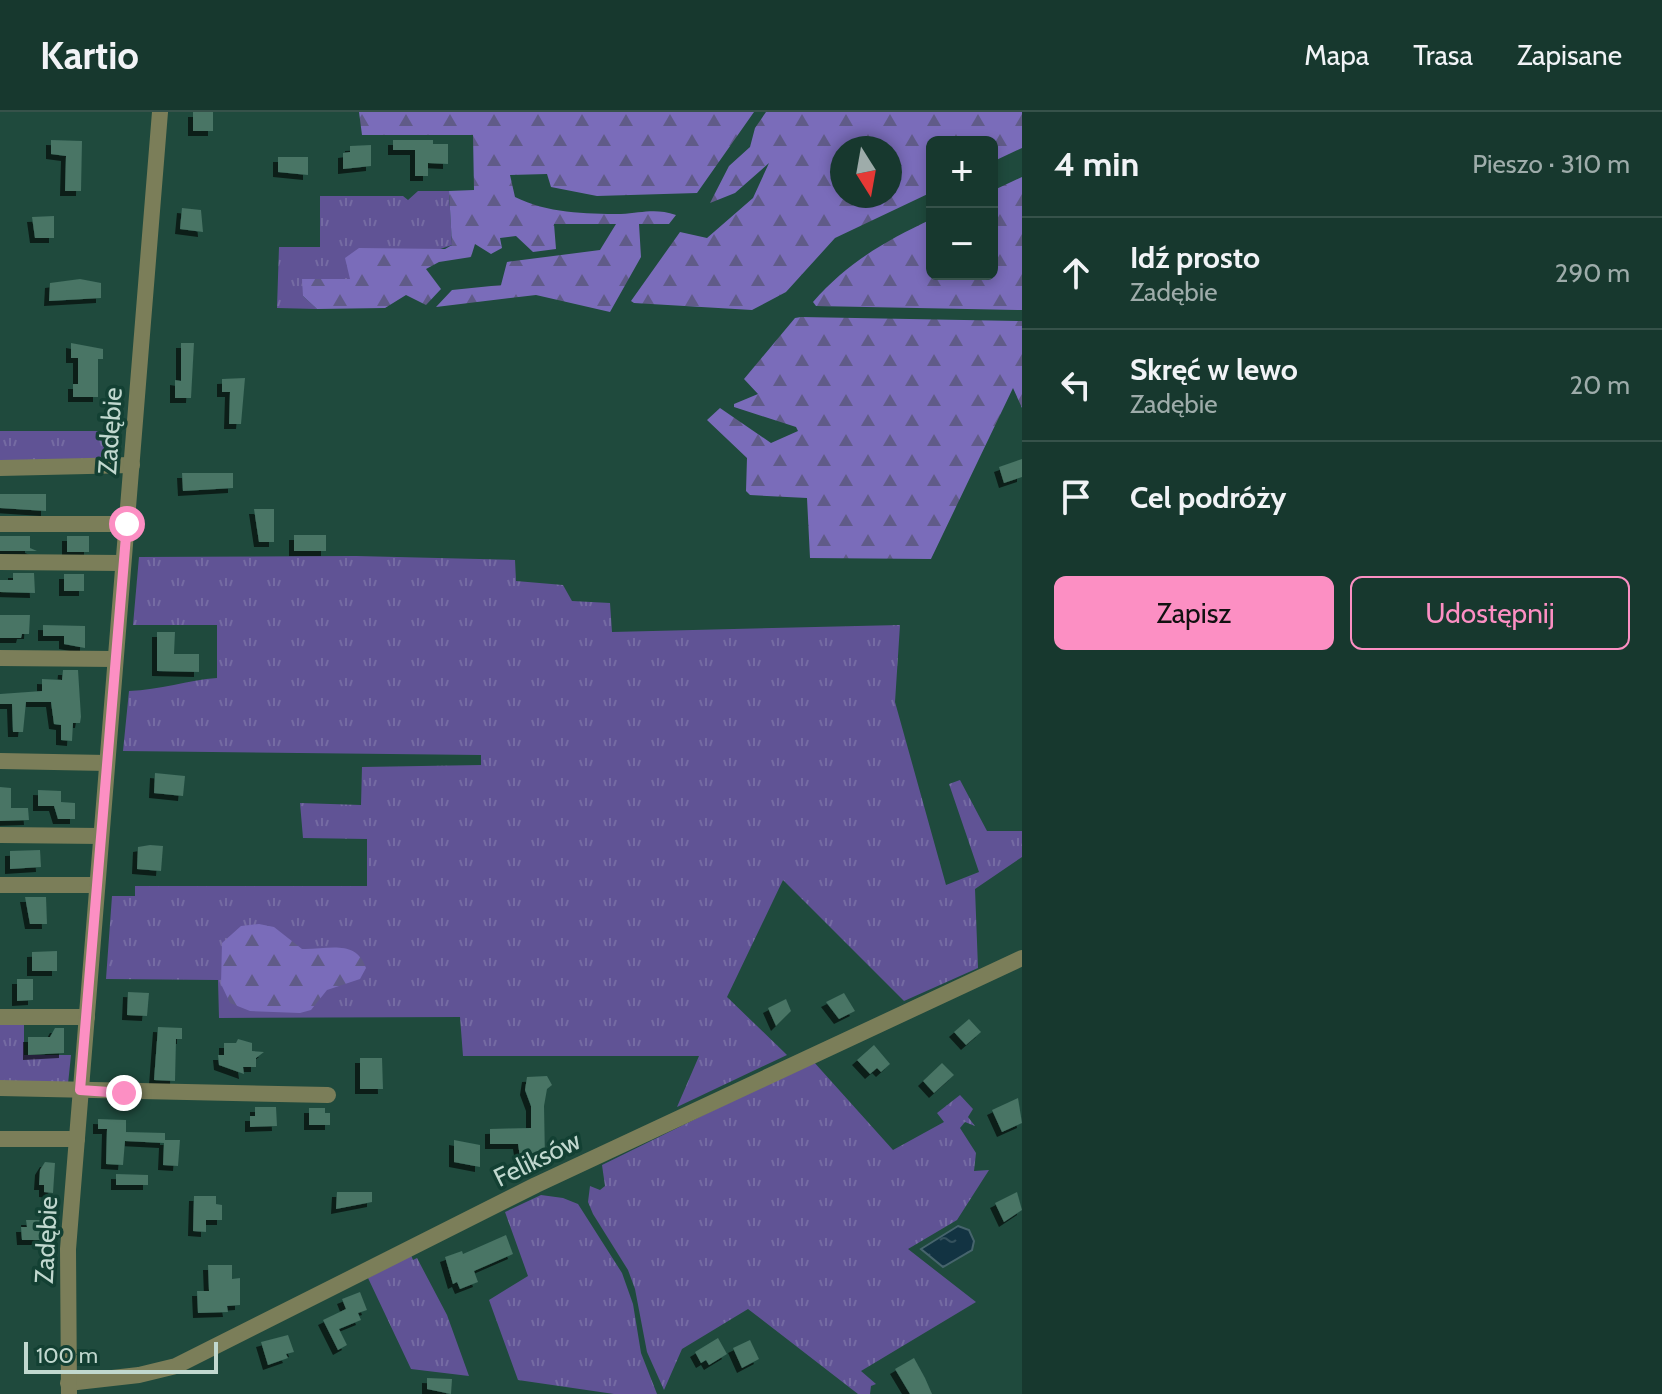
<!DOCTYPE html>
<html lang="pl">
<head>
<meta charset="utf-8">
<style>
	body { margin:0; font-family:Cabin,sans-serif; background:#203f36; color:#f1f3f6 }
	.controls { position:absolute; right:24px; top:24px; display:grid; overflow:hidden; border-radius:12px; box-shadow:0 4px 12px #0003 }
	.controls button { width:72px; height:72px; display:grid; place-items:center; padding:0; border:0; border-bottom:2px solid #36524a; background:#17382e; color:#f1f3f6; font:40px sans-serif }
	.compass { position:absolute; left:830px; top:24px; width:72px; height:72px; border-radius:50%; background:#17382e; box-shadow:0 4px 12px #0003; rotate:169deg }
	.scale { position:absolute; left:24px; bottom:20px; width:194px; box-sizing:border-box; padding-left:8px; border:4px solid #c1d8cf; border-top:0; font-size:22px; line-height:28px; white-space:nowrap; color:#c1d8cf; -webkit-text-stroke:6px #134033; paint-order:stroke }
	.stop { position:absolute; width:24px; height:24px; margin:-18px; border:6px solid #fc8fc3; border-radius:50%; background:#fff }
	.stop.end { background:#fc8fc3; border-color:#fff; box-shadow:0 2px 8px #0008 }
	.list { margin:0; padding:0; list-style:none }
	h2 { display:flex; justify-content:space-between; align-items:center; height:104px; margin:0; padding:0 32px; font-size:34px }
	h2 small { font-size:26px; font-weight:400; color:#9eacaa }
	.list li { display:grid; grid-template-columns:52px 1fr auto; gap:24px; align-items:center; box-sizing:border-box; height:112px; padding:0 32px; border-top:2px solid #36524a }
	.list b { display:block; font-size:30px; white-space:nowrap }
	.list p { margin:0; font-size:26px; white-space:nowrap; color:#9eacaa }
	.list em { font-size:26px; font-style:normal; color:#9eacaa }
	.actions { display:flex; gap:16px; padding:24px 32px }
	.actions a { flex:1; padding:18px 0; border:2px solid #fc8fc3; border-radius:12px; text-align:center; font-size:28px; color:#fc8fc3 }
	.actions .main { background:#fc8fc3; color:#111 }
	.icon { flex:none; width:44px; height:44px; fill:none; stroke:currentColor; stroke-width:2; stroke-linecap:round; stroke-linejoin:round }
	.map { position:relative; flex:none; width:1022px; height:1282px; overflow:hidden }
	header { display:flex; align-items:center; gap:48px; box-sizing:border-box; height:112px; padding:0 40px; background:#17382e; border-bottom:2px solid #36524a }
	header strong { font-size:38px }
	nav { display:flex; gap:44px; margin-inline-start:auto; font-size:28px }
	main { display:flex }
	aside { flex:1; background:#17382e }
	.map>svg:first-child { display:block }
</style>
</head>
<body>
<header>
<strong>Kartio</strong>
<nav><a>Mapa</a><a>Trasa</a><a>Zapisane</a></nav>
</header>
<main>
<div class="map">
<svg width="1022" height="1282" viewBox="0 0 1022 1282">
	<defs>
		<pattern id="grass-tufts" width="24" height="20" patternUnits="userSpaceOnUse" patternTransform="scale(2)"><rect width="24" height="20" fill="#605395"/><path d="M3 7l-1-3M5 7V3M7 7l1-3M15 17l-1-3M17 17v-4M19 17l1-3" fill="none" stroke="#756ba3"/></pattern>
		<pattern id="forest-firs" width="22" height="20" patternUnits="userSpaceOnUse" patternTransform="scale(2)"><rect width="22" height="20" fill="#7a6cba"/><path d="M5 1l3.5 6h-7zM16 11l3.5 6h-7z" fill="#605b88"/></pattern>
		<pattern id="water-ripples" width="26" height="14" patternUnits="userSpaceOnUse" patternTransform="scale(2)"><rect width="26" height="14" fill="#123342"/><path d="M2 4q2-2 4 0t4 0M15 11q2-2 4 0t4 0" fill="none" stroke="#33505c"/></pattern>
		<filter id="shadow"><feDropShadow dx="-5" dy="5" stdDeviation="0" flood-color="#0009"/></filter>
	</defs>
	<rect width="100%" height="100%" fill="#1f4a3d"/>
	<g fill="url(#grass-tufts)">
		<polygon points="418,79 449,79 452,133 303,184 317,197 277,196 279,135 320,135 320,84 403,84 408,88"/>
		<polygon points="0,319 119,319 117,350 0,353"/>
		<path d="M356,444l159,4 1,21 47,4 9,16 38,2 2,29 288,-7 -5,77 51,183 33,-13 -30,-88 11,-4 27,51h35v26l-47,32 3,79 -74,33 -121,-121 -56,117 60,58 -110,52 22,-51h-236l-3,-39 -241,1 -1,-38 -112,-1 6,-83h23v-10h232v-47l-64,-1 -3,-35 61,2 1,-38 119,-2v-10l-358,-4 6,-60c31,-1 59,-11 88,-13v-53h-84l6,-68z"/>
		<polygon points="0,908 24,908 24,943 71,943 68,972 0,973"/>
		<polygon points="813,949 893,1038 944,1010 937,1001 960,983 973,997 968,1005 975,1014 965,1010 960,1016 976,1041 974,1059 989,1058 957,1108 908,1137 976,1190 861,1259 876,1272 871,1274 870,1282 858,1282 748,1197 682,1237 664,1278 647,1240 635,1177 628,1158 593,1102 588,1090 590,1074 600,1078 605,1074 602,1053"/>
		<polygon points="541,1083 563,1086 578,1092 622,1161 633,1192 641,1241 657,1282 614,1282 518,1268 489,1188 528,1164 505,1100"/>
		<polygon points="411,1143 413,1148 417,1146 447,1203 469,1264 411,1257 368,1166"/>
	</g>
	<g fill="url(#forest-firs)" fill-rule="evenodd">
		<path d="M359,0h395l-57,81 -100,3 -46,-9 -4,-13 -37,1 5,22c32,16 70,17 106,17 21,-1 34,-6 55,1l-7,9h-30l2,33 -31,55 -74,-17 -100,12 16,-17 49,-5 6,-23 93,-12 16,-26h-62l2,25 -23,3 -17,-16 -16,2 2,10 -11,6 -16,-10 -4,13 -32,5 -13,7 15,20 -15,16 -20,-10 -21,13 -68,1 -14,-13 -1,-17h48l-5,-21 14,-10 86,1 7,-4 -3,-54 25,-1 -1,-55h-111z"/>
		<path d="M766,0h256v36l-30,14v-20h-60v50l-97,46 -49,54 -34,18 -118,-7 -3,-2 49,-69 27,6 46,-40 16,-35 -34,30 -25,10 19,-37 21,-19 5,-19zM842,36h48v48h-48z"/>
		<path d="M1022,65v133l-206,-4 -3,-4c34,-39 72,-61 119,-83v55h60v-83z"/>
		<polygon points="801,205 1022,209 1022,296 1013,276 931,447 810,446 807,386 750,383 746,379 747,346 707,308 720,296 771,331 798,319 796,315 734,295 734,292 758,282 744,267 795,206"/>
		<path d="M259,812l15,3 28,22c24,1 54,-11 64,19l-6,11 -33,11 -16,20 -11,3 -50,-2 -20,-8 -9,-19 1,-41 19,-17z"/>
	</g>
	<polygon fill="url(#water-ripples)" stroke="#46646c" stroke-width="2" points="958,1114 969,1118 974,1129 972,1138 943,1155 921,1137"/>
	<g fill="#487465" filter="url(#shadow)">
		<rect x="193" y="0" width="20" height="19"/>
		<polygon points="51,28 82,29 81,79 65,79 66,44 51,42"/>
		<polygon points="393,28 433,28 433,32 448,32 448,52 428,51 428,64 415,64 415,38 393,38"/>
		<polygon points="371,33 371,54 343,57 343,41 350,40 350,34"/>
		<polygon points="278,45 308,45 308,63 278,60"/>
		<polygon points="182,96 201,98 203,120 180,117"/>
		<polygon points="54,104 54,126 35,126 32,105"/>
		<polygon points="80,167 101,171 101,186 49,189 50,171"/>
		<polygon points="71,231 103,237 103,247 98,247 98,285 73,285 73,272 78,272 78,246 71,246"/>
		<polygon points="181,231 194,231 191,286 175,286 175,268 181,269"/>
		<polygon points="245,266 241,312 229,312 230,280 222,280 222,267"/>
		<polygon points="1022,347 1022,365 1004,371 999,355"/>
		<polygon points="182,361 233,361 233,376 183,379"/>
		<polygon points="0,382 46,382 46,399 0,396"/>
		<polygon points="254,397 274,397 274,430 259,430"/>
		<rect x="294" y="423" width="32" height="16"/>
		<polygon points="0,424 30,424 30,436 37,439 0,439"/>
		<rect x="67" y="424" width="22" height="16"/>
		<polygon points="13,461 34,461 35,481 0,480 0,468 13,468"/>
		<rect x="64" y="462" width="20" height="17"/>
		<polygon points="0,503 30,503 29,522 22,522 21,526 0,526"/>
		<polygon points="43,513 85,514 85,536 64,532 64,524 43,524"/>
		<polygon points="157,520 175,520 174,542 199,542 199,560 157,559"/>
		<polygon points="63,558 78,558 81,605 80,611 73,611 72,629 61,628 61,613 54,612 51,590 26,590 23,620 13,620 12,592 0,592 0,582 42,579 42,567 62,568"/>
		<polygon points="155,661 185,664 183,684 154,681"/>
		<polygon points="0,675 11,676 11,696 28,696 29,708 0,709"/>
		<polygon points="38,678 61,679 61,690 75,691 75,707 58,707 54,694 38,694"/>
		<polygon points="150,733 163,734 161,759 137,757 138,735"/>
		<polygon points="40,738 41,755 10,757 10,739"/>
		<polygon points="25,785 46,785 47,812 30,812"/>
		<polygon points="57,839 57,859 32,859 32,840"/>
		<polygon points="17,867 33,867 33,888 17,889"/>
		<polygon points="128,880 149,881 147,904 127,903"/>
		<polygon points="844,881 855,899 839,907 826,890"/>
		<polygon points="786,887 791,899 776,914 768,896"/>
		<polygon points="969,907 981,920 966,933 954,920"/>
		<polygon points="158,915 182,916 182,927 176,927 175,969 154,968"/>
		<polygon points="55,916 64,916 64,941 28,943 28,925 50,925"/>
		<polygon points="238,927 252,931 252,939 264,940 256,946 256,955 243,955 244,962 219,953 218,943 224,943 224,931 236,931"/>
		<polygon points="874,933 890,952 881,960 877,956 870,962 857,948"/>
		<polygon points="360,946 382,946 383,977 360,977"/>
		<polygon points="942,951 954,963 934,981 923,969"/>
		<polygon points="547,964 552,973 547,977 544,994 545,1046 539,1047 541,1055 522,1058 518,1032 490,1032 490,1017 531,1016 531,994 525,978 527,965"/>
		<polygon points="1018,986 1022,1011 1002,1020 992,998"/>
		<polygon points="255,995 276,995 277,1014 250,1015 250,1004 255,1004"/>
		<polygon points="309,996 325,996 325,1001 330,1001 330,1013 309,1013"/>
		<polygon points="98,1007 126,1008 126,1020 165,1021 165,1028 180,1028 178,1054 163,1053 164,1031 125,1029 123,1053 106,1052 107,1017 98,1017"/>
		<polygon points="454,1028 480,1033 480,1055 454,1050"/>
		<polygon points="45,1050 55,1051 53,1081 44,1080 44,1073 39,1073 40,1058"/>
		<polygon points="116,1062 148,1063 148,1073 116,1073"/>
		<polygon points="337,1080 372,1080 372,1090 336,1097"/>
		<polygon points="1017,1080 1022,1098 1004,1110 995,1091"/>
		<polygon points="194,1084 216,1084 216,1092 222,1093 222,1108 206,1108 206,1120 193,1119"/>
		<polygon points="26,1108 44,1108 44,1128 22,1128 21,1115 27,1115"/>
		<polygon points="506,1123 513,1142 474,1159 478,1170 460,1177 457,1170 453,1172 445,1145 462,1139 463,1142"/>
		<polygon points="208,1153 232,1153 232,1167 240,1166 240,1193 227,1194 228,1200 198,1201 197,1179 209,1179"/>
		<polygon points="360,1180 367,1198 358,1201 361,1208 339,1217 347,1233 338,1238 323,1208 346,1197 342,1187"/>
		<polygon points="288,1223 294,1240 286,1242 288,1246 268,1253 261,1230"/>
		<polygon points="718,1226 727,1242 709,1253 706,1248 701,1251 695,1240"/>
		<polygon points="750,1228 759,1247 742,1256 733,1236"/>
		<polygon points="914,1246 925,1266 932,1282 910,1282 895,1257"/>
		<polygon points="427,1266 452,1267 451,1282 427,1277"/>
	</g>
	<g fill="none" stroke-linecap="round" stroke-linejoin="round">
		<g stroke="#7b7e59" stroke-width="16">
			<polyline points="0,356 132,353"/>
			<polyline points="0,412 127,412"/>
			<polyline points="0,450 123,451"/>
			<polyline points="0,546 115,547"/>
			<polyline points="0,649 107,651"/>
			<polyline points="0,723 101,724"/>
			<polyline points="0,773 97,773"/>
			<polyline points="0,905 87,905"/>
			<polyline points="0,976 328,983"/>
			<polyline points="0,1027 77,1027"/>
			<polyline points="68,1271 139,1263 176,1254 536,1073 1022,846"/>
			<polyline points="69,1282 68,1137 160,0"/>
		</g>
	</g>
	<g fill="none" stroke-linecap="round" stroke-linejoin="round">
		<polyline stroke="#fc8fc3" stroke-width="10" points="124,981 80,978 127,412"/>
	</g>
	<g text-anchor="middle" stroke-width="7" stroke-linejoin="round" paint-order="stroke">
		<g font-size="26" fill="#c1d8cf" stroke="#134033">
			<text transform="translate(110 319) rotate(-86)" y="9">Zadębie</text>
			<text transform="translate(537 1047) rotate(-26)" y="9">Feliksów</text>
			<text transform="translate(46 1128) rotate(-87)" y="9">Zadębie</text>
		</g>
	</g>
</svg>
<div class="controls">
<button>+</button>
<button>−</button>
</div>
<svg class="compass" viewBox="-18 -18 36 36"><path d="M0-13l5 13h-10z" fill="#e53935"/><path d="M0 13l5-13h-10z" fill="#9eacaa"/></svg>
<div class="scale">100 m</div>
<div class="stop" style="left:127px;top:412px"></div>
<div class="stop end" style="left:124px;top:981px"></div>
</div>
<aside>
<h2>4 min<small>Pieszo · 310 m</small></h2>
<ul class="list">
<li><svg class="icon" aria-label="ahead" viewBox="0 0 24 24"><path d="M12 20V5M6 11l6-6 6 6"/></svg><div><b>Idź prosto</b><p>Zadębie</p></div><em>290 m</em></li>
<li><svg class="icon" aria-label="left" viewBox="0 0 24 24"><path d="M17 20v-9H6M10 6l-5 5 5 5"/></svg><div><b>Skręć w lewo</b><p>Zadębie</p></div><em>20 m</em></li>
<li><svg class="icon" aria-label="arrive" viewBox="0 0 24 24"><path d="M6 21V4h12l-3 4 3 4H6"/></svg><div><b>Cel podróży</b></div></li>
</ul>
<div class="actions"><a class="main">Zapisz</a><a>Udostępnij</a></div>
</aside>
</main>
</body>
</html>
